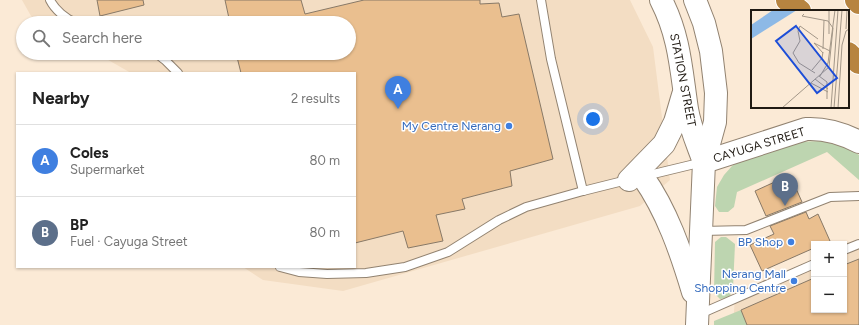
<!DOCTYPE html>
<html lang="en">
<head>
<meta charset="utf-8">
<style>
	body { margin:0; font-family:Figtree,sans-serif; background:#f6f6f6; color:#222 }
	.controls { position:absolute; right:12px; bottom:12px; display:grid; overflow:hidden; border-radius:0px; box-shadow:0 1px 3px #0004 }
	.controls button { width:36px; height:36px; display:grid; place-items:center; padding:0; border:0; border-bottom:1px solid #e0e0e0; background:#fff; color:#222; font:20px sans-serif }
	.you { position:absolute; left:593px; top:119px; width:14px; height:14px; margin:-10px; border:3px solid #fff; border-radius:50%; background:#1a73e8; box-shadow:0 0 0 6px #1a73e833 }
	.badge { display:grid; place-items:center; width:26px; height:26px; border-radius:50%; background:#db2777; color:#fff; font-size:13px; font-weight:700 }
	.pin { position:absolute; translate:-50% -33px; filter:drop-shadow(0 1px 2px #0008) }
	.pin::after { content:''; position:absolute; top:21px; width:14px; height:12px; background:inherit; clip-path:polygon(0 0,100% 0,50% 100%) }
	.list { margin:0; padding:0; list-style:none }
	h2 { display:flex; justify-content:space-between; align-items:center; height:52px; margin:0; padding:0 16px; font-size:17px }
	h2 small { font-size:13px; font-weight:400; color:#767676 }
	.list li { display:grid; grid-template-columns:26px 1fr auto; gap:12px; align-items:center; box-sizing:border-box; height:72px; padding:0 16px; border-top:1px solid #e0e0e0 }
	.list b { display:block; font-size:15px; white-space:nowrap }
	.list p { margin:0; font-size:13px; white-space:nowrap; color:#767676 }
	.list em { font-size:13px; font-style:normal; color:#767676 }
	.icon { flex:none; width:22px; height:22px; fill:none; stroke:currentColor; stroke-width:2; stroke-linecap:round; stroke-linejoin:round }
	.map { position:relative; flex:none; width:859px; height:325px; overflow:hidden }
	.search { position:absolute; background:#fff; box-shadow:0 1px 3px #0004; left:16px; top:16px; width:340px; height:44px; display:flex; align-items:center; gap:10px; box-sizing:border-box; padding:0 14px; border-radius:22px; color:#767676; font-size:15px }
	.panel { position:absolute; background:#fff; box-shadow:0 1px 3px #0004; left:16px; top:72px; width:340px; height:196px; border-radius:0px }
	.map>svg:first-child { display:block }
</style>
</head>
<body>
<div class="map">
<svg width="859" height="325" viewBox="0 0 859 325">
	<rect width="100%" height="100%" fill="#fbead6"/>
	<g fill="#f3ddc3">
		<polygon points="22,0 630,0 653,47 670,180 640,206 343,291 263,280 243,267 355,267 355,73 131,73 96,53 349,53 349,23 43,23 31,16"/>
		<polygon points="859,247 859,325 733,325 735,297 814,265 814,310 844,310 844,253"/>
	</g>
	<g fill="#bdd5b0">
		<polygon points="822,141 849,148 859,155 859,180 827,152 737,192 734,207 728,212 719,212 715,206 717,187 724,175 732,166 742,160 792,142"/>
		<polygon points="721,237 726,237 735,244 733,288 729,298 720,299 714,293 715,242"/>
		<polygon points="741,310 747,325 714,325 714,321"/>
	</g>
	<g fill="#eabf8f" stroke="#887967">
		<polygon points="97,0 143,0 144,5 100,16"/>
		<polygon points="225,0 301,0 305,14 364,0 480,0 480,4 499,3 502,17 519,14 553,159 510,171 512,186 462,199 465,209 436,215 443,241 408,248 403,231 355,243 355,73 241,73 236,53 349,53 349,23 230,23"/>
		<polygon points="790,175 802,202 766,216 755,191"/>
		<polygon points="806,212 809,219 818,214 830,241 822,244 814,244 814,248 762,271 750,245 774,234 770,226"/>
		<polygon points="859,259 859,325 747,325 741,310 814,278 814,310 844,310 844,265"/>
	</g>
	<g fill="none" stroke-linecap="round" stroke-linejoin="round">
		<g stroke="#928371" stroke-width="10">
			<g id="lane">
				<path d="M50,0c5,10 16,19 26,23"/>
				<polyline points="541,0 551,59 583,191"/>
				<polyline points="156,53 165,60 178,73"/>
				<polyline points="645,176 703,162"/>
				<polyline points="702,231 746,230 830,197 859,196"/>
				<polyline points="844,250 859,244"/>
				<polyline points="280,267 299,272 327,274 366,273 405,267 448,252 499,220 526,207 583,191 627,180"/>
				<polyline points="700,314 814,264"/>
			</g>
		</g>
		<g stroke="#928371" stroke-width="24">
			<g id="secondary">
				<path d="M661,0c19,37 20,70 26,109 3,19 11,36 17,53"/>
				<polyline points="695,0 704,23 711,51 716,93 715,122 704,162 697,325"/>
				<path d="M704,162l102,-33c20,-1 36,4 53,13"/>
				<path d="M643,177c24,34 38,75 50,115"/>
				<polyline points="629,180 664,144 675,122 683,95"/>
			</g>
		</g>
		<g stroke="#fff" stroke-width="24">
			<g id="highway">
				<polyline points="787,0 800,11"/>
				<polyline points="856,0 859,3"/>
				<polyline points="848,53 859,63"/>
			</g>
		</g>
		<use href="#lane" stroke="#fff" stroke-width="8"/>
		<use href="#secondary" stroke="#fff" stroke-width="22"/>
		<use href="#highway" stroke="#b78440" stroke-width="22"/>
	</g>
	<g fill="#3f7fe0" stroke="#fff" stroke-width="1.5">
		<circle cx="509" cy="126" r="4"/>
		<circle cx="791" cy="242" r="4"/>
		<circle cx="794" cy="281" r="4"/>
	</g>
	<g text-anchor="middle" stroke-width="3" stroke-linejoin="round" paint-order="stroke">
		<g font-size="12" fill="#201a13" stroke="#fff">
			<text transform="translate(683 80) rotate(79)" y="4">STATION STREET</text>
			<text transform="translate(759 145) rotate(-17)" y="4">CAYUGA STREET</text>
		</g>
		<g font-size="12" fill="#366cbe" stroke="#fff" text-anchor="end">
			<text x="501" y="130">My Centre Nerang</text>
			<text x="783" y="246">BP Shop</text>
			<text x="786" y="278">Nerang Mall<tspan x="786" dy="14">Shopping Centre</tspan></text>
		</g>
	</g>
	<g transform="translate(751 10)">
		<rect width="98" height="98" fill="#fbead6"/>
		<path d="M22,0h24l-46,29v-14z" fill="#8db9e6"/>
		<path fill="none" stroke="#a39788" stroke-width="1" d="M78,0v24M53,4l-2,2 26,5M95,19l1,-19M72,39l1,-29M72,43l-9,-10 16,8M61,60l10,-12 1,-6M64,63l-16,-10 -6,-10 7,-12 -2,-10 2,-5 18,13M68,66l8,6v17M69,66l8,-13 7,-53M64,69l13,10M60,73l17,9M31,98l47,-41 4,-39 -5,-7M80,98l7,-98M83,98l8,-98M87,98l4,-63 4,-14 3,-2"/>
		<path fill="#1d4ed8" fill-opacity="0.15" stroke="#1d4ed8" stroke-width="2" d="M45,16l41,52 -20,15 -41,-52z"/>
		<rect width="98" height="98" fill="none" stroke="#201a13" stroke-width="2"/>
	</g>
</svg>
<div class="controls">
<button>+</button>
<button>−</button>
</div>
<div class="you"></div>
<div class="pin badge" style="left:398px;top:109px;background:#3f7fe0">A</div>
<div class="pin badge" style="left:785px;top:206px;background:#5c6f8a">B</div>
<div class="search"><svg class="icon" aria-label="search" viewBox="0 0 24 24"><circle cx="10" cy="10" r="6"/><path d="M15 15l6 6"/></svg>Search here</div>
<section class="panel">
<h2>Nearby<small>2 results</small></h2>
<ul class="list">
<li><span class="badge" style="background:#3f7fe0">A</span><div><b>Coles</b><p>Supermarket</p></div><em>80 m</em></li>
<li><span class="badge" style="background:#5c6f8a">B</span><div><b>BP</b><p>Fuel · Cayuga Street</p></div><em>80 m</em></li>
</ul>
</section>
</div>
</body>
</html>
